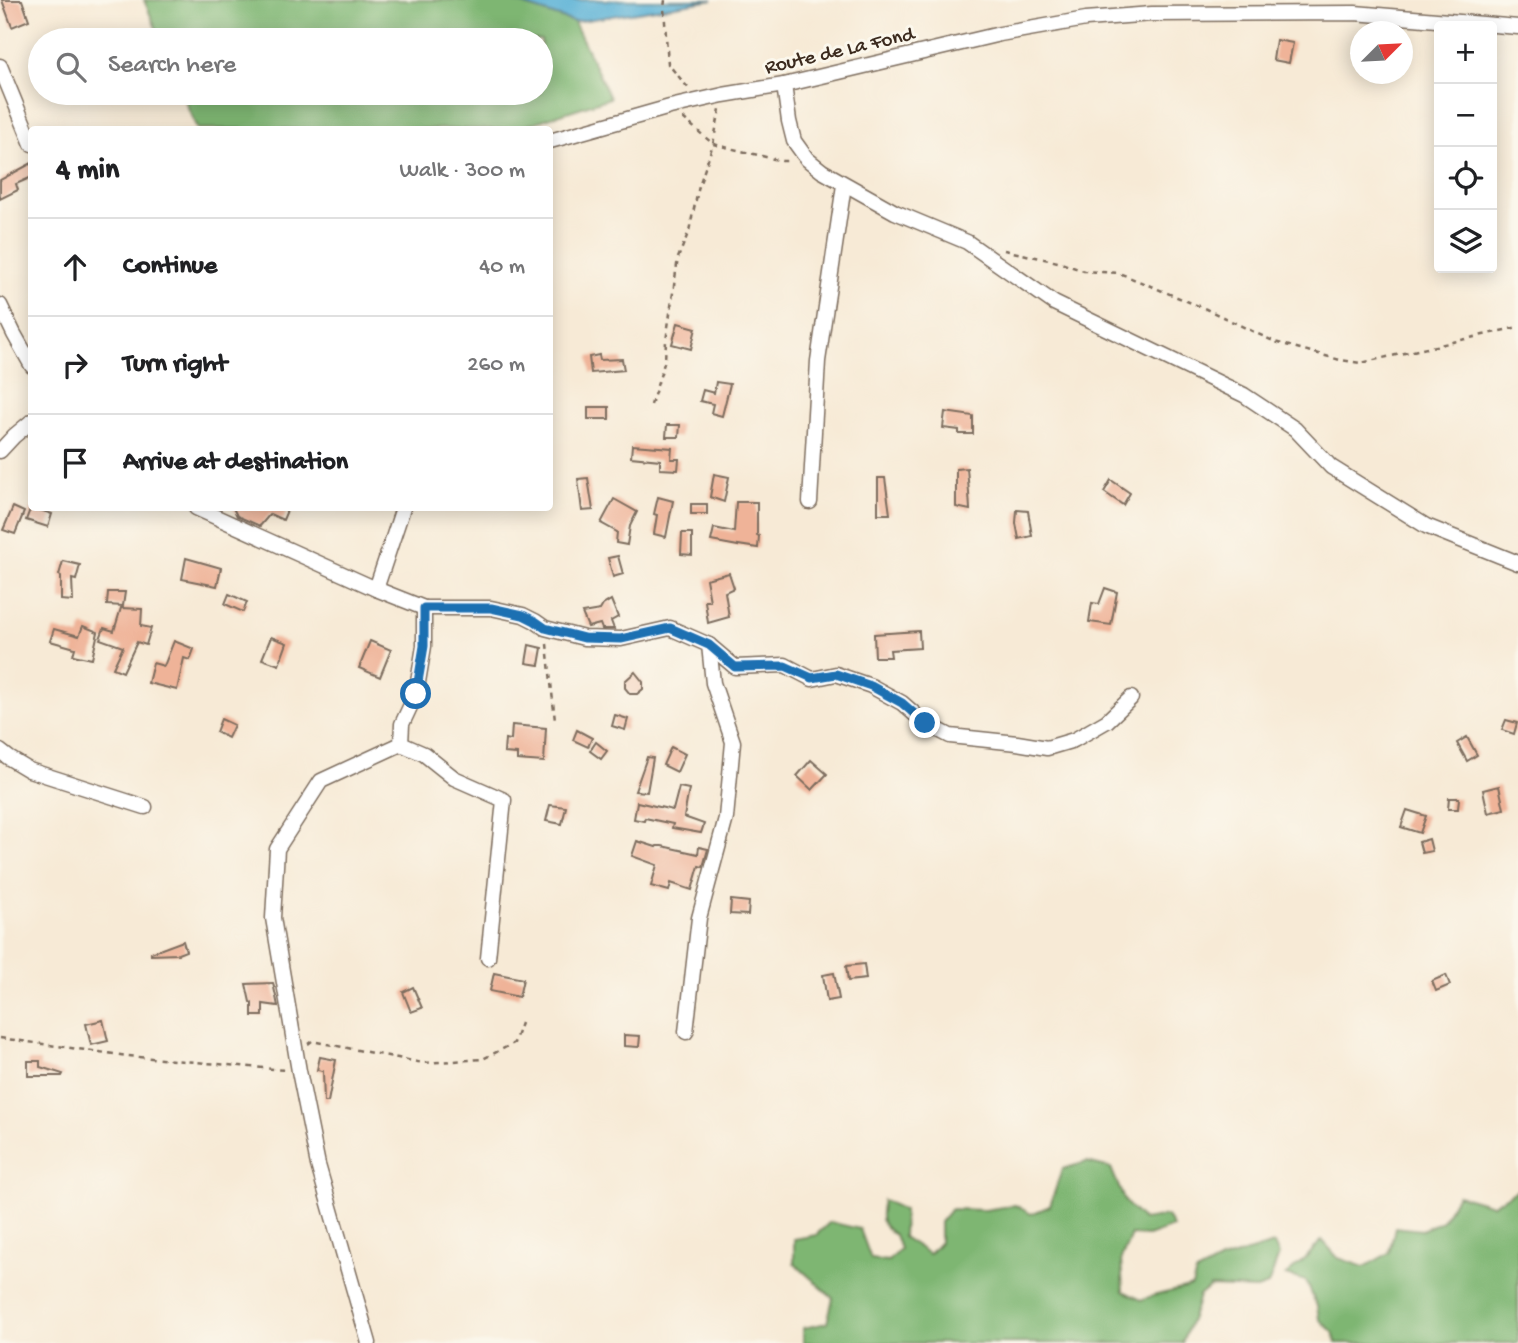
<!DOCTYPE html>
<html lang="en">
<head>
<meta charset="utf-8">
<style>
	body { margin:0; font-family:"Gochi Hand",sans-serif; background:#f2f2f2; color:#202124 }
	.controls { position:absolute; right:21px; top:21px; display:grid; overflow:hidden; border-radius:7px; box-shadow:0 4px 18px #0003 }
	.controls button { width:63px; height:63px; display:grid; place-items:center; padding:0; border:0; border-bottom:2px solid #e0e0e0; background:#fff; color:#202124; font:35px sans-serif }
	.compass { position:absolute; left:1350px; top:21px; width:63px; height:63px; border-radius:50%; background:#fff; box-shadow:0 4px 18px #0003; rotate:66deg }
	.stop { position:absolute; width:21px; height:21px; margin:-16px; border:5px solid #1f6fb2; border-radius:50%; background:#fff }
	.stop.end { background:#1f6fb2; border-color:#fff; box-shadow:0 2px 7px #0008 }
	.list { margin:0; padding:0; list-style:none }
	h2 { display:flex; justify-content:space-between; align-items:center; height:91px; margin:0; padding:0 28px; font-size:30px }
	h2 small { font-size:23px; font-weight:400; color:#757577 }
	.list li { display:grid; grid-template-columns:46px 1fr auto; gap:21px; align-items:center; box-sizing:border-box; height:98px; padding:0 28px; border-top:2px solid #e0e0e0 }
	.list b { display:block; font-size:26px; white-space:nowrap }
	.list em { font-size:23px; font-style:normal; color:#757577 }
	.icon { flex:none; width:38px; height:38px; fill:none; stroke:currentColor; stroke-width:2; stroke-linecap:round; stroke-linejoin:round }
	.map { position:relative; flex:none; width:1518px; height:1343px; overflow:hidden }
	.search { position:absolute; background:#fff; box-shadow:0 4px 18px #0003; left:28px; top:28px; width:525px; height:77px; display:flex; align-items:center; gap:18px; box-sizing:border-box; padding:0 24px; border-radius:38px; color:#757577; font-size:26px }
	.panel { position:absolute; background:#fff; box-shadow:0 4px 18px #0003; left:28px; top:126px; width:525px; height:385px; border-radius:7px }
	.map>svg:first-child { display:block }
</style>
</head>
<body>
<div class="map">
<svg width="1518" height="1343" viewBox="0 0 1518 1343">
	<rect width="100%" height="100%" fill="#fbf7ec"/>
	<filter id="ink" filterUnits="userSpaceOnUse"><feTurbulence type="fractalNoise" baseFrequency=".0143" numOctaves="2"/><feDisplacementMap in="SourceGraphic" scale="14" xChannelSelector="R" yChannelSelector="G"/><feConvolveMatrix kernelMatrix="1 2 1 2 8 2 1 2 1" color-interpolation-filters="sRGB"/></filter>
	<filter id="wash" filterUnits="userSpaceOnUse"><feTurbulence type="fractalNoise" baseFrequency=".00686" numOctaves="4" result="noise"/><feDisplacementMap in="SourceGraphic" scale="28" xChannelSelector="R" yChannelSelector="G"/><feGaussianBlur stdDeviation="1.57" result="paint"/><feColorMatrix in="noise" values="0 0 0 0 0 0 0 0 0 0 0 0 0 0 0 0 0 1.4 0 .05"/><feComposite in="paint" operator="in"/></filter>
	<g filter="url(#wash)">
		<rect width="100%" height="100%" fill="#f7ead6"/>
		<g fill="#7eb672" stroke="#5c7048" stroke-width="2">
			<polygon points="144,0 509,0 574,22 610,98 515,129 197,129 182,93 541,93 541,40 161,40"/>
			<path d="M1087,1162l24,6 14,34 18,18 24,-4 6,11 -25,9 -17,-1 -10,24 2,32 18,9c16,-7 33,-8 51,-14l4,-13 25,-13 53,-16 5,11 -11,30 -11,4 -47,-2 -11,9 -4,14 -13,33h-379v-15l24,-5 6,-25 -39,-35v-24l22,-4 14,-13 30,7 11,30 17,2 12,-12 -5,-14c-16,-9 -16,-19 -12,-35l21,10 -1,27 26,17 11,-12v-20l11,-13 34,1 30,-5 16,9 19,-8 12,-37z"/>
			<polygon points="1518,1190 1518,1343 1337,1343 1333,1332 1319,1319 1317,1306 1306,1281 1286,1275 1305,1259 1322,1240 1338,1258 1364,1267 1389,1253 1395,1227 1422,1230 1442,1221 1458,1195 1492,1205"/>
		</g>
		<polygon fill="#58b1d6" stroke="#4a6e7a" stroke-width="2" points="509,0 713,0 574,22"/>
		<g id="blocks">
			<g fill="#efb398">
				<polygon points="2,0 22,0 29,20 12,27"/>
				<polygon points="1276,40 1293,43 1289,63 1273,60"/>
				<polygon points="32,163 32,177 16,184 18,190 0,199 0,180"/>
				<polygon points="678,323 696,328 691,349 672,344"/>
				<polygon points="599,355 600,360 622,359 624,370 591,373 589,357"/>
				<polygon points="716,382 730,384 722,416 711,413 713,404 700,401 703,390 714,393"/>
				<rect x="588" y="407" width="21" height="12"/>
				<polygon points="945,412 973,416 973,434 959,434 959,430 943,428"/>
				<polygon points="667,425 680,425 679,437 666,437"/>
				<polygon points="632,445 672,448 671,459 679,459 678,470 660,469 660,460 631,457"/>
				<polygon points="967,468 969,493 970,510 956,507 956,469"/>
				<polygon points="714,474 729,477 724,502 710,497"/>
				<polygon points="588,478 593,510 582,511 578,479"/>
				<polygon points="878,478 885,478 890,514 878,514"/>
				<polygon points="1111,480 1130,493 1123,505 1104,492"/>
				<polygon points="658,497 673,501 666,537 654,534 657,515 654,514"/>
				<polygon points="614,499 637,512 630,526 627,545 616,543 617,532 601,523"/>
				<polygon points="736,502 757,502 757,535 759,536 758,548 738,545 738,546 711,541 714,528 734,532"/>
				<rect x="691" y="504" width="16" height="10"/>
				<polygon points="13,507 24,512 15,534 3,530"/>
				<polygon points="31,507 52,514 48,527 26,520"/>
				<polygon points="233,508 288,508 283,520 270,514 260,526 237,516"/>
				<polygon points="1017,510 1028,511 1032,536 1019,539 1016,523"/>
				<polygon points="682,533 692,533 692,555 681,554"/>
				<polygon points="618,556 623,574 613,577 608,558"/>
				<polygon points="186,558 221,568 217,586 182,579"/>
				<polygon points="63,561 80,565 76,580 72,579 73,601 61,600 61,576 59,575"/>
				<polygon points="729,573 734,588 725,592 729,617 708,623 705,601 710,601 706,579"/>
				<polygon points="1105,588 1117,592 1111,625 1089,622 1092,603 1099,604"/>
				<polygon points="108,592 125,592 123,606 107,605"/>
				<polygon points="229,594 247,602 243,612 225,604"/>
				<polygon points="611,600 618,617 611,621 614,629 602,629 600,624 588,627 582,613 600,610 603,605"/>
				<polygon points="121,608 142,609 141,626 151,628 146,645 137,642 123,672 113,668 123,647 100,639 104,628 114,631"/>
				<polygon points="83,626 98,632 92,659 73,655 75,648 50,641 54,629 79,636"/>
				<polygon points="919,631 920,648 890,650 891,657 875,657 874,634"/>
				<polygon points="271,637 287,643 279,665 262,659"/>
				<polygon points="174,641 194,649 190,660 184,658 177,690 148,683 153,663 164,666"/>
				<polygon points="370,641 391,650 380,677 359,668"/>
				<polygon points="529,645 542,648 539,665 526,663"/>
				<polygon points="635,672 643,682 643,689 637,694 630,694 625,688 625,681"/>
				<polygon points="615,715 628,719 625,730 612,726"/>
				<polygon points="221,719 234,725 228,738 216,732"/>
				<polygon points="1506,720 1517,723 1514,734 1502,730"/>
				<polygon points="512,725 546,728 544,762 517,760 517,754 504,753 505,739 511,740"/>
				<polygon points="577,730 592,738 588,747 573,740"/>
				<polygon points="1467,737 1477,755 1467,761 1457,743"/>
				<polygon points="596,742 607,751 601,759 590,751"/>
				<polygon points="671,747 685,754 677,772 663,765"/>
				<polygon points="647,757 653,758 647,792 635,791"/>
				<polygon points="811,760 827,774 812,790 797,776"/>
				<polygon points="1499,786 1504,809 1488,813 1483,790"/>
				<polygon points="679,787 689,789 684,817 704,824 701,833 672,828 673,824 645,818 644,821 634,819 637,802 673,810"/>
				<polygon points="1449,798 1459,798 1458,809 1448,809"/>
				<polygon points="550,805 566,807 562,824 546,821"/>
				<polygon points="1407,810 1426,816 1420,833 1401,827"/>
				<polygon points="1429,839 1432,851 1422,853 1419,842"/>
				<polygon points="637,841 656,847 657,846 662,846 698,854 699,847 708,849 703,867 699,866 692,890 671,883 669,891 651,886 657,865 632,856"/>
				<polygon points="731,900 749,902 748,915 730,914"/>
				<polygon points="183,941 186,951 178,954 151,955 151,953"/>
				<polygon points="864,964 866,979 848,981 846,966"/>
				<polygon points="494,973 523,979 519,997 490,991"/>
				<polygon points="834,973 839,999 827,1001 823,975"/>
				<polygon points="1446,975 1450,985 1436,991 1432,981"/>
				<polygon points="273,983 278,1006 263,1004 263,1016 252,1016 252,1003 250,1002 246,984"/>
				<polygon points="413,987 422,1008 411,1012 403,992"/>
				<polygon points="103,1020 108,1041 91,1045 86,1024"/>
				<polygon points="624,1035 640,1036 639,1047 624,1046"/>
				<polygon points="320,1057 336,1060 328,1102 324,1102 323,1071 317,1070"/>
				<polygon points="28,1061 40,1061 40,1067 63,1074 62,1076 28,1076"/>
			</g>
		</g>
	</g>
	<g filter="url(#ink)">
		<use href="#blocks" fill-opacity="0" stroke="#7d6d5e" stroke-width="2"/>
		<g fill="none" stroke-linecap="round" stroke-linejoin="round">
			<g stroke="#7d6d5e" stroke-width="17">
				<g id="minor">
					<polyline points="0,66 32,144"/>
					<polyline points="784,85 789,121 794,141 807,159 822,171 895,212 967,242 1054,303 1244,395 1295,429 1331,467 1426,526 1518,563"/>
					<polyline points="550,141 670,107 723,95 784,85 1000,34 1086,19 1152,14 1355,13 1518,27"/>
					<polyline points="0,305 14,334 32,366"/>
					<polyline points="0,451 14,436 32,421"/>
					<polyline points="810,502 818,361 844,185"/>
					<polyline points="196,508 376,589 424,608 491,608 523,615 535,621 545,628 584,638 621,639 670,628 709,645 713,683 733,742 726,818 699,918 686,1032"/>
					<polyline points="376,589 403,508"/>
					<polyline points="709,645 735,667 785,665 812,679 836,674 871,686 902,703 925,723 950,736 1017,743 1047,748 1074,740 1107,721 1131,698"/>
					<polyline points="401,744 424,754 454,778 504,800 488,958"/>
					<polyline points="0,751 9,758 29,770 145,807"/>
					<polyline points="369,1343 318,1165 299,1071 273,918 277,849 321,781 401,744 402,724 416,694 424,646 424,608"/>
				</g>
			</g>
			<g stroke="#7d6d5e" stroke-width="2.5" stroke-dasharray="5 5" stroke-linecap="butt">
				<polyline points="665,0 664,8 668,64 690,90"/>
				<polyline points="683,118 713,144 782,161 791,161"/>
				<polyline points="1004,250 1058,262 1084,271 1119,273 1206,309 1275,342 1340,360 1361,363 1518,327"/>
				<polyline points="651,405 665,360 666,341 678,258 689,231 699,186 713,144 720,109"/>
				<polyline points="547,644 555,721"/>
				<polyline points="0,1038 128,1056 285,1070"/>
				<polyline points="308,1044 312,1041 423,1063 483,1059 514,1043 521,1023"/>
			</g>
			<use href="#minor" stroke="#fff" stroke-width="14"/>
		</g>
	</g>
	<g fill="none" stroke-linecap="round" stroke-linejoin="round" filter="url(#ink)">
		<polyline stroke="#1f6fb2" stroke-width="9" points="416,694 424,646 424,608 491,608 523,615 535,621 545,628 584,638 621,639 670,628 709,645 735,667 785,666 812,678 836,674 871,686 902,703 925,723"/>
	</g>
	<g text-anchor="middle" stroke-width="6" stroke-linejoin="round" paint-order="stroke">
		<g font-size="21" fill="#3b2a1e" stroke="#fbf7ec">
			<text transform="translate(839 49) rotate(-13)" y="7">Route de La Fond</text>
		</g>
	</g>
</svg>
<div class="controls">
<button>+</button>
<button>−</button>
<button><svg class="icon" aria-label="locate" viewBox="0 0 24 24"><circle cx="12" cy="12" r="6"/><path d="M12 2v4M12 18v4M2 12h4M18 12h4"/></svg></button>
<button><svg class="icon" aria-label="layers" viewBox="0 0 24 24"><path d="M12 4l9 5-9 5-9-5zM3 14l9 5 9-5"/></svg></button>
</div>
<svg class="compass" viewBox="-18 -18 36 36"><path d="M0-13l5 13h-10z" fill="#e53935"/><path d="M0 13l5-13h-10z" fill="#757577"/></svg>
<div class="stop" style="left:416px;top:694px"></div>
<div class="stop end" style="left:925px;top:723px"></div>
<div class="search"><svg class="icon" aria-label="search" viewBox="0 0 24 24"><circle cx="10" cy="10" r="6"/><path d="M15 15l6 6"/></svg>Search here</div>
<section class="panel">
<h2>4 min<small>Walk · 300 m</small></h2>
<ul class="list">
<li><svg class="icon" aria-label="ahead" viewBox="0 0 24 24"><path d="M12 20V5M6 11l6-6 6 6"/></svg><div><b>Continue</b></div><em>40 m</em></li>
<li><svg class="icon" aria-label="right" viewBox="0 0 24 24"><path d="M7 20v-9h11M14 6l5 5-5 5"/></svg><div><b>Turn right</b></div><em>260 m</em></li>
<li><svg class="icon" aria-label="arrive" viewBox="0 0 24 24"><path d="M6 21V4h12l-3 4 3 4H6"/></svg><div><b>Arrive at destination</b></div></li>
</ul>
</section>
</div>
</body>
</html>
